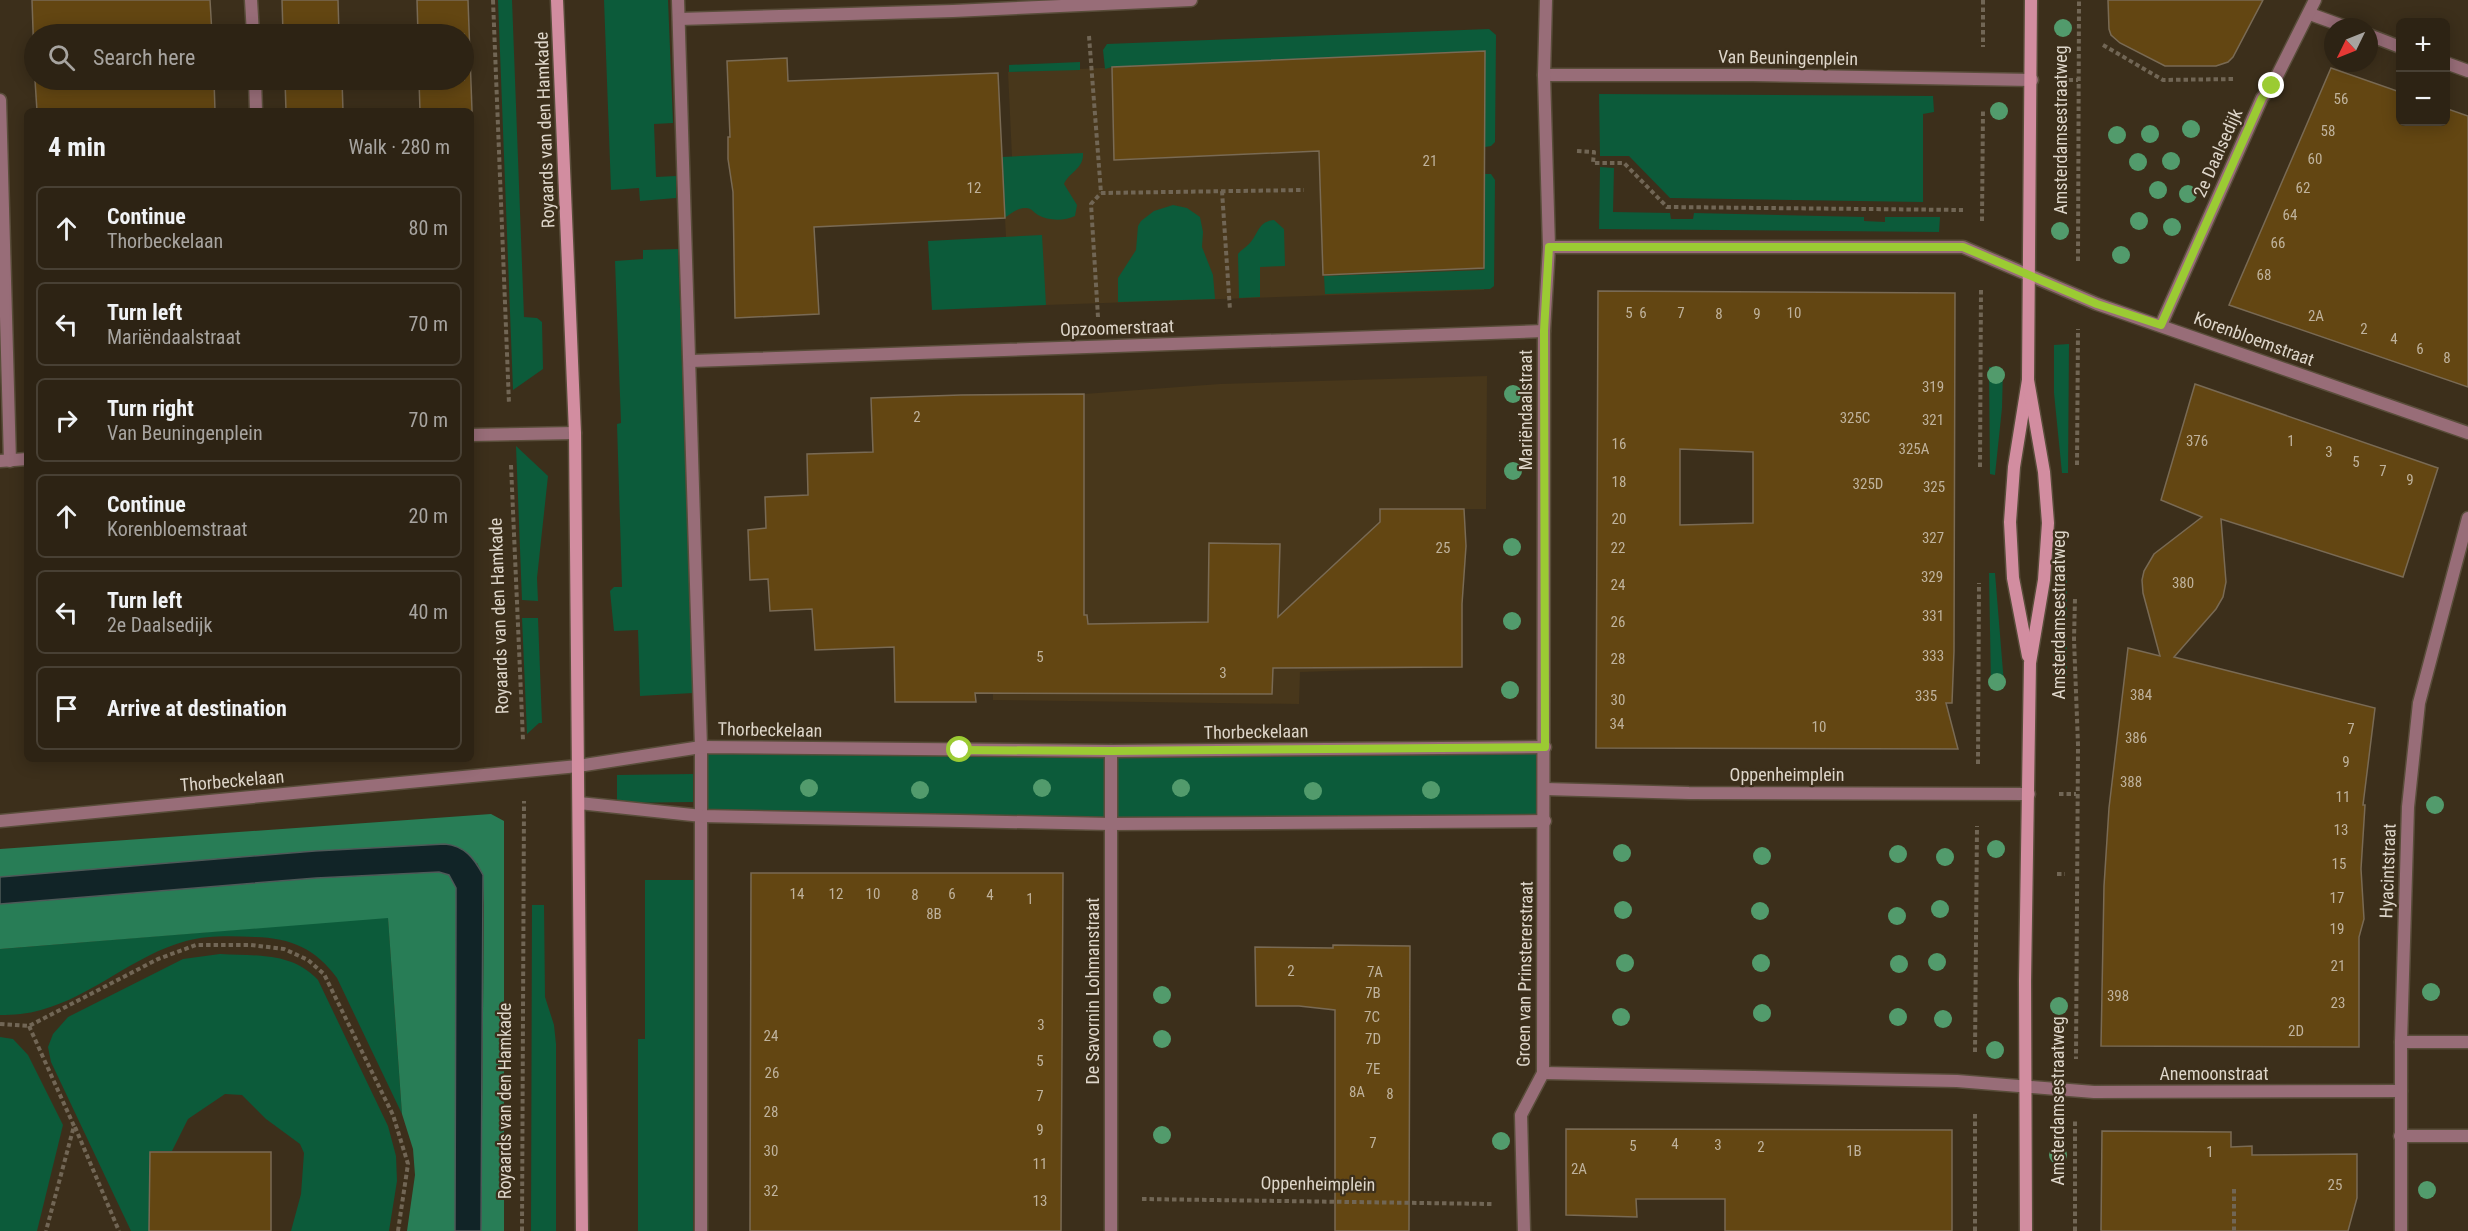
<!DOCTYPE html>
<html lang="en">
<head>
<meta charset="utf-8">
<style>
	body { margin:0; font-family:"Roboto Condensed",sans-serif; background:#392f22; color:#f1f3f6 }
	.controls { position:absolute; right:18px; top:18px; display:grid; overflow:hidden; border-radius:9px; box-shadow:0 3px 15px #0003 }
	.controls button { width:54px; height:54px; display:grid; place-items:center; padding:0; border:0; border-bottom:2px solid #484034; background:#2d2314; color:#f1f3f6; font:30px sans-serif }
	.compass { position:absolute; left:2324px; top:18px; width:54px; height:54px; border-radius:50%; background:#2d2314; box-shadow:0 3px 15px #0003; rotate:227deg }
	.stop { position:absolute; width:18px; height:18px; margin:-14px; border:4px solid #9bcb33; border-radius:50%; background:#fff }
	.stop.end { background:#9bcb33; border-color:#fff; box-shadow:0 2px 6px #0008 }
	.list { margin:0; padding:0; list-style:none }
	h2 { display:flex; justify-content:space-between; align-items:center; height:78px; margin:0; padding:0 24px; font-size:26px }
	h2 small { font-size:20px; font-weight:400; color:#a7a4a0 }
	.list li { display:grid; grid-template-columns:39px 1fr auto; gap:18px; align-items:center; box-sizing:border-box; height:84px; margin:0 12px 12px; padding:0 12px; border:2px solid #484034; border-radius:9px }
	.list b { display:block; font-size:22px; white-space:nowrap }
	.list p { margin:0; font-size:20px; white-space:nowrap; color:#a7a4a0 }
	.list em { font-size:20px; font-style:normal; color:#a7a4a0 }
	.icon { flex:none; width:33px; height:33px; fill:none; stroke:currentColor; stroke-width:2; stroke-linecap:round; stroke-linejoin:round }
	.map { position:relative; flex:none; width:2468px; height:1231px; overflow:hidden }
	.search { position:absolute; background:#2d2314; box-shadow:0 3px 15px #0003; left:24px; top:24px; width:450px; height:66px; display:flex; align-items:center; gap:15px; box-sizing:border-box; padding:0 21px; border-radius:33px; color:#a7a4a0; font-size:22px }
	.panel { position:absolute; background:#2d2314; box-shadow:0 3px 15px #0003; left:24px; top:108px; width:450px; height:654px; border-radius:9px }
	.map>svg:first-child { display:block }
</style>
</head>
<body>
<div class="map">
<svg width="2468" height="1231" viewBox="0 0 2468 1231">
	<rect width="100%" height="100%" fill="#3c2f1b"/>
	<g fill="#48371b">
		<polygon points="1485,51 1484,290 1045,305 1006,238 1002,157 1012,157 1008,72"/>
		<polygon points="1487,376 1486,509 1464,509 1462,667 1300,672 1299,704 993,700 988,395 1084,394 1220,384"/>
	</g>
	<g fill="#0c5b3a">
		<polygon points="498,0 512,0 524,317 537,318 542,322 543,369 513,390"/>
		<polygon points="604,0 668,0 673,123 654,124 656,177 676,176 676,198 640,201 639,188 611,190"/>
		<polygon points="1489,29 1496,35 1495,142 1491,146 1485,147 1485,51 1112,67 1105,69 1103,50 1107,44"/>
		<polygon points="1080,62 1080,70 1009,72 1009,65"/>
		<polygon points="1599,94 1933,96 1934,112 1923,114 1923,202 1670,198 1629,156 1600,156"/>
		<path d="M1083,153c1,16 -14,19 -19,31l13,21 -2,11c-10,5 -27,5 -37,-1 -5,-3 -6,-7 -12,-7 -8,-1 -15,6 -22,10l-2,-61z"/>
		<polygon points="1600,167 1614,168 1613,212 1670,213 1671,219 1693,219 1694,213 1864,217 1864,221 1885,222 1885,217 1940,217 1939,232 1599,229"/>
		<polygon points="1485,174 1491,174 1495,180 1494,286 1490,289 1325,294 1324,276 1484,270"/>
		<polygon points="1173,205 1187,208 1200,217 1203,232 1202,247 1213,275 1215,299 1118,302 1118,278 1136,250 1138,226 1141,221 1154,211"/>
		<path d="M1274,220l10,9 1,37 -25,1v30l-21,1 -1,-44c3,-4 7,-6 11,-10 10,-10 8,-22 25,-24z"/>
		<polygon points="1042,235 1046,305 932,310 928,241"/>
		<polygon points="678,249 693,693 640,696 638,630 614,631 610,591 614,587 622,587 617,424 621,423 615,261 643,259 643,250"/>
		<polygon points="2069,344 2068,473 2062,473 2054,393 2054,345"/>
		<polygon points="1989,367 2003,369 2002,408 1995,475 1990,474"/>
		<polygon points="516,446 548,476 537,578 538,601 522,600"/>
		<polygon points="1989,573 1995,573 2004,684 2002,687 1994,688 1991,686"/>
		<polygon points="2067,573 2067,677 2053,675 2053,644 2061,574"/>
		<polygon points="522,618 538,618 542,723 539,723 527,734"/>
		<polygon points="701,747 1545,747 1545,821 702,816"/>
		<polygon points="693,774 693,802 617,803 617,775"/>
		<polygon points="645,880 695,880 693,1231 638,1231 638,1039 645,1039"/>
		<polygon points="532,905 544,905 545,997 554,1025 556,1044 556,1231 531,1231"/>
		<path d="M388,917l14,197 -65,-136c-21,-29 -46,-40 -82,-41 -23,-1 -47,-2 -69,4 -52,14 -93,55 -145,69 -13,4 -28,5 -41,5v-66z"/>
		<path d="M220,954c37,2 72,-2 98,26l70,146 8,30 1,25 -8,50h-98l10,-37 3,-41 -4,-9 -34,-25 -24,-24 -17,-1 -37,25 -16,32h-22l-1,80h-18l-80,-169 -3,-15 5,-13 15,-17 115,-58z"/>
		<polygon points="0,1037 13,1039 28,1055 63,1125 37,1231 0,1231"/>
	</g>
	<g fill="#287d56">
		<polygon points="491,814 504,821 504,1231 481,1231 484,905 483,875 477,863 0,877 0,849"/>
		<polygon points="439,872 449,875 456,888 455,1231 407,1231 415,1175 413,1149 402,1114 388,918 0,949 0,904 316,878"/>
	</g>
	<path fill="#112427" stroke="#4e5958" stroke-width="1.5" d="M445,844c20,2 29,14 38,31l-2,356h-26l1,-323v-20l-7,-13 -10,-3 -123,6 -316,26v-27l315,-26z"/>
	<g fill="#634612" stroke="#796a54" stroke-width="1.5" fill-rule="evenodd">
		<polygon points="32,0 210,0 212,34 34,34 34,59"/>
		<polygon points="282,0 338,0 339,34 283,34"/>
		<polygon points="417,0 468,0 472,111 420,111 419,80 464,80 464,34 418,34"/>
		<polygon points="2108,0 2263,0 2233,57 2228,62 2216,66 2165,66 2120,43 2111,35 2109,29"/>
		<polygon points="1485,51 1484,268 1323,275 1319,151 1114,160 1112,67"/>
		<polygon points="787,58 788,81 998,73 1005,218 814,227 819,314 735,318 733,192 728,159 728,137 730,137 727,61"/>
		<polygon points="2331,68 2400,92 2400,122 2445,122 2445,108 2468,116 2468,387 2229,305"/>
		<polygon points="35,80 214,80 215,111 37,111"/>
		<polygon points="285,80 342,80 343,111 286,111"/>
		<path d="M1598,291l357,2 -1,358 -2,52h-6l12,46 -362,-1zM1680,449l73,3v71l-73,2z"/>
		<polygon points="2195,384 2438,468 2403,577 2221,519 2226,582 2223,597 2216,609 2174,657 2375,708 2363,805 2365,805 2361,869 2364,919 2359,937 2359,1047 2101,1046 2104,886 2109,808 2128,648 2160,656 2143,593 2142,580 2144,571 2154,554 2202,517 2161,500"/>
		<polygon points="1084,394 1084,615 1087,615 1088,624 1208,622 1209,543 1280,544 1278,617 1380,522 1380,509 1464,509 1466,546 1462,604 1462,667 1273,668 1272,694 975,693 976,702 895,702 894,647 815,650 812,609 770,611 768,579 750,580 748,530 766,528 765,497 808,495 807,454 873,452 871,398 961,395"/>
		<polygon points="751,873 1063,873 1061,1231 750,1231"/>
		<polygon points="1333,945 1410,946 1409,1231 1335,1231 1335,1010 1299,1006 1256,1006 1255,947 1333,948"/>
		<polygon points="1566,1129 1952,1130 1952,1231 1725,1231 1725,1199 1636,1199 1637,1217 1566,1215"/>
		<polygon points="2102,1131 2231,1132 2231,1147 2252,1146 2252,1155 2357,1154 2357,1198 2348,1231 2101,1231"/>
		<polygon points="150,1152 271,1152 271,1231 149,1231"/>
	</g>
	<g fill="none" stroke-linecap="round" stroke-linejoin="round">
		<g stroke="#594d3a" stroke-width="15">
			<g id="street">
				<polyline points="251,0 253,34"/>
				<polyline points="678,0 701,747 701,1231"/>
				<polyline points="2310,14 2346,27"/>
				<polyline points="679,19 953,11 1191,0"/>
				<polyline points="2369,35 2400,47"/>
				<polyline points="2446,63 2468,71"/>
				<polyline points="1544,75 1753,75 2032,80"/>
				<polyline points="255,80 256,111"/>
				<polyline points="0,100 10,461"/>
				<polyline points="1549,247 1963,247 2097,304 2468,433"/>
				<polyline points="2161,325 2262,98 2272,86 2315,0"/>
				<polyline points="691,361 1544,331"/>
				<polyline points="471,435 575,433"/>
				<polyline points="0,461 27,459"/>
				<polyline points="1111,751 1111,1231"/>
				<polyline points="1545,789 1689,793 2029,794"/>
				<polyline points="579,803 702,816 960,821 1111,824 1545,821"/>
				<polyline points="0,821 578,766 701,747 1111,751 1545,747"/>
				<polyline points="2401,1042 2468,1042"/>
				<polyline points="1543,1073 1957,1081 2094,1092 2401,1091"/>
				<polyline points="2400,1136 2468,1136"/>
				<polyline points="1524,1231 1521,1115 1543,1073 1544,331 1549,247 1544,75 1546,0"/>
				<polyline points="2401,1231 2401,1042 2408,807 2419,703 2468,518"/>
			</g>
		</g>
		<g stroke="#594d3a" stroke-width="15">
			<g id="secondary">
				<polyline points="557,0 575,433 582,1231"/>
				<polyline points="2028,656 2013,578 2010,522 2014,467 2028,380 2031,0"/>
				<polyline points="2026,1231 2025,981 2030,663 2044,580 2048,523 2044,472 2028,380"/>
			</g>
		</g>
		<g stroke="#716655" stroke-width="4" stroke-dasharray="4.5 3" stroke-linecap="butt">
			<polyline points="493,0 509,404"/>
			<polyline points="1983,0 1983,47"/>
			<polyline points="1089,36 1101,193 1304,190"/>
			<polyline points="2103,45 2163,80 2235,79"/>
			<polyline points="2061,80 2078,80"/>
			<polyline points="1577,151 1594,152 1593,163 1624,163 1667,207 1963,210"/>
			<polyline points="1222,191 1230,310"/>
			<polyline points="1982,221 1983,109"/>
			<polyline points="2078,261 2079,0"/>
			<polyline points="1098,317 1091,204 1101,193"/>
			<polyline points="511,465 523,740"/>
			<polyline points="2077,465 2078,329"/>
			<polyline points="1980,467 1981,289"/>
			<polyline points="2075,599 2074,639 2078,745 2076,1059"/>
			<polyline points="1978,764 1979,583"/>
			<polyline points="2059,794 2076,794"/>
			<polyline points="2057,874 2065,874"/>
			<polyline points="0,1024 29,1026 158,959 196,945 251,945 284,949 308,960 324,974 393,1115 408,1164 398,1231"/>
			<polyline points="29,1026 74,1126 46,1231"/>
			<polyline points="2057,1027 2066,1027"/>
			<polyline points="1975,1052 1977,826"/>
			<polyline points="1975,1114 1975,1231"/>
			<polyline points="75,1127 119,1231"/>
			<polyline points="1142,1199 1492,1204"/>
			<polyline points="522,1231 524,801"/>
			<polyline points="2075,1231 2075,1121"/>
			<polyline points="2234,1231 2234,1187"/>
		</g>
		<use href="#street" stroke="#986d78" stroke-width="12"/>
		<use href="#secondary" stroke="#d28da0" stroke-width="12"/>
	</g>
	<g fill="#529b6c">
		<circle cx="2063" cy="28" r="9"/>
		<circle cx="1999" cy="111" r="9"/>
		<circle cx="2191" cy="129" r="9"/>
		<circle cx="2150" cy="134" r="9"/>
		<circle cx="2117" cy="135" r="9"/>
		<circle cx="2171" cy="161" r="9"/>
		<circle cx="2138" cy="162" r="9"/>
		<circle cx="2158" cy="190" r="9"/>
		<circle cx="2188" cy="194" r="9"/>
		<circle cx="2139" cy="221" r="9"/>
		<circle cx="2172" cy="227" r="9"/>
		<circle cx="2060" cy="231" r="9"/>
		<circle cx="2121" cy="255" r="9"/>
		<circle cx="1996" cy="375" r="9"/>
		<circle cx="1513" cy="394" r="9"/>
		<circle cx="1513" cy="471" r="9"/>
		<circle cx="1512" cy="547" r="9"/>
		<circle cx="1512" cy="621" r="9"/>
		<circle cx="1997" cy="682" r="9"/>
		<circle cx="1510" cy="690" r="9"/>
		<circle cx="809" cy="788" r="9"/>
		<circle cx="1042" cy="788" r="9"/>
		<circle cx="1181" cy="788" r="9"/>
		<circle cx="920" cy="790" r="9"/>
		<circle cx="1431" cy="790" r="9"/>
		<circle cx="1313" cy="791" r="9"/>
		<circle cx="2435" cy="805" r="9"/>
		<circle cx="1996" cy="849" r="9"/>
		<circle cx="1622" cy="853" r="9"/>
		<circle cx="1898" cy="854" r="9"/>
		<circle cx="1762" cy="856" r="9"/>
		<circle cx="1945" cy="857" r="9"/>
		<circle cx="1940" cy="909" r="9"/>
		<circle cx="1623" cy="910" r="9"/>
		<circle cx="1760" cy="911" r="9"/>
		<circle cx="1897" cy="916" r="9"/>
		<circle cx="1937" cy="962" r="9"/>
		<circle cx="1625" cy="963" r="9"/>
		<circle cx="1761" cy="963" r="9"/>
		<circle cx="1899" cy="964" r="9"/>
		<circle cx="2431" cy="992" r="9"/>
		<circle cx="1162" cy="995" r="9"/>
		<circle cx="2059" cy="1006" r="9"/>
		<circle cx="1762" cy="1013" r="9"/>
		<circle cx="1621" cy="1017" r="9"/>
		<circle cx="1898" cy="1017" r="9"/>
		<circle cx="1943" cy="1019" r="9"/>
		<circle cx="1162" cy="1039" r="9"/>
		<circle cx="1995" cy="1050" r="9"/>
		<circle cx="1162" cy="1135" r="9"/>
		<circle cx="1501" cy="1141" r="9"/>
		<circle cx="2058" cy="1155" r="9"/>
		<circle cx="2427" cy="1190" r="9"/>
	</g>
	<g fill="none" stroke-linecap="round" stroke-linejoin="round">
		<polyline stroke="#9bcb33" stroke-width="8" points="960,750 1111,751 1545,747 1544,331 1549,247 1963,247 2097,304 2161,325 2262,98 2272,86"/>
	</g>
	<g text-anchor="middle" stroke-width="4.5" stroke-linejoin="round" paint-order="stroke">
		<g font-size="15" fill="#bfb29c">
			<text x="2341" y="104">56</text>
			<text x="2328" y="136">58</text>
			<text x="2315" y="164">60</text>
			<text x="1430" y="166">21</text>
			<text x="974" y="193">12</text>
			<text x="2303" y="193">62</text>
			<text x="2290" y="220">64</text>
			<text x="2278" y="248">66</text>
			<text x="2264" y="280">68</text>
			<text x="1629" y="318">5</text>
			<text x="1643" y="318">6</text>
			<text x="1681" y="318">7</text>
			<text x="1794" y="318">10</text>
			<text x="1719" y="319">8</text>
			<text x="1757" y="319">9</text>
			<text x="2316" y="321">2A</text>
			<text x="2364" y="334">2</text>
			<text x="2394" y="344">4</text>
			<text x="2420" y="354">6</text>
			<text x="2447" y="363">8</text>
			<text x="1933" y="392">319</text>
			<text x="917" y="422">2</text>
			<text x="1855" y="423">325C</text>
			<text x="1933" y="425">321</text>
			<text x="2197" y="446">376</text>
			<text x="2291" y="446">1</text>
			<text x="1619" y="449">16</text>
			<text x="1914" y="454">325A</text>
			<text x="2329" y="457">3</text>
			<text x="2356" y="467">5</text>
			<text x="2383" y="476">7</text>
			<text x="2410" y="485">9</text>
			<text x="1619" y="487">18</text>
			<text x="1868" y="489">325D</text>
			<text x="1934" y="492">325</text>
			<text x="1619" y="524">20</text>
			<text x="1933" y="543">327</text>
			<text x="1443" y="553">25</text>
			<text x="1618" y="553">22</text>
			<text x="1932" y="582">329</text>
			<text x="2183" y="588">380</text>
			<text x="1618" y="590">24</text>
			<text x="1933" y="621">331</text>
			<text x="1618" y="627">26</text>
			<text x="1933" y="661">333</text>
			<text x="1040" y="662">5</text>
			<text x="1618" y="664">28</text>
			<text x="1223" y="678">3</text>
			<text x="2141" y="700">384</text>
			<text x="1926" y="701">335</text>
			<text x="1618" y="705">30</text>
			<text x="1617" y="729">34</text>
			<text x="1819" y="732">10</text>
			<text x="2351" y="734">7</text>
			<text x="2136" y="743">386</text>
			<text x="2346" y="767">9</text>
			<text x="2131" y="787">388</text>
			<text x="2343" y="802">11</text>
			<text x="2341" y="835">13</text>
			<text x="2339" y="869">15</text>
			<text x="797" y="899">14</text>
			<text x="836" y="899">12</text>
			<text x="873" y="899">10</text>
			<text x="952" y="899">6</text>
			<text x="915" y="900">8</text>
			<text x="990" y="900">4</text>
			<text x="2337" y="903">17</text>
			<text x="1030" y="904">1</text>
			<text x="934" y="919">8B</text>
			<text x="2337" y="934">19</text>
			<text x="2338" y="971">21</text>
			<text x="1291" y="976">2</text>
			<text x="1375" y="977">7A</text>
			<text x="1373" y="998">7B</text>
			<text x="2118" y="1001">398</text>
			<text x="2338" y="1008">23</text>
			<text x="1372" y="1022">7C</text>
			<text x="1041" y="1030">3</text>
			<text x="2296" y="1036">2D</text>
			<text x="771" y="1041">24</text>
			<text x="1373" y="1044">7D</text>
			<text x="1040" y="1066">5</text>
			<text x="1373" y="1074">7E</text>
			<text x="772" y="1078">26</text>
			<text x="1357" y="1097">8A</text>
			<text x="1390" y="1099">8</text>
			<text x="1040" y="1101">7</text>
			<text x="771" y="1117">28</text>
			<text x="1040" y="1135">9</text>
			<text x="1373" y="1148">7</text>
			<text x="1675" y="1149">4</text>
			<text x="1718" y="1150">3</text>
			<text x="1633" y="1151">5</text>
			<text x="1761" y="1152">2</text>
			<text x="771" y="1156">30</text>
			<text x="1854" y="1156">1B</text>
			<text x="2210" y="1157">1</text>
			<text x="1040" y="1169">11</text>
			<text x="1579" y="1174">2A</text>
			<text x="2335" y="1190">25</text>
			<text x="771" y="1196">32</text>
			<text x="1040" y="1206">13</text>
		</g>
		<g font-size="18" fill="#ded6ca" stroke="#3c2f1b">
			<text transform="translate(1788 58) rotate(1)" y="6">Van Beuningenplein</text>
			<text transform="translate(545 130) rotate(-92)" y="6">Royaards van den Hamkade</text>
			<text transform="translate(2061 130) rotate(-90)" y="6">Amsterdamsestraatweg</text>
			<text transform="translate(2218 153) rotate(-66)" y="6">2e Daalsedijk</text>
			<text transform="translate(1117 328) rotate(-2)" y="6">Opzoomerstraat</text>
			<text transform="translate(2254 339) rotate(20)" y="6">Korenbloemstraat</text>
			<text transform="translate(1526 410) rotate(-90)" y="6">Mariëndaalstraat</text>
			<text transform="translate(2059 615) rotate(-90)" y="6">Amsterdamsestraatweg</text>
			<text transform="translate(499 616) rotate(-92)" y="6">Royaards van den Hamkade</text>
			<text transform="translate(770 730) rotate(1)" y="6">Thorbeckelaan</text>
			<text transform="translate(1256 732) rotate(-1)" y="6">Thorbeckelaan</text>
			<text x="1787" y="781">Oppenheimplein</text>
			<text transform="translate(232 781) rotate(-5)" y="6">Thorbeckelaan</text>
			<text transform="translate(2388 871) rotate(-88)" y="6">Hyacintstraat</text>
			<text transform="translate(1525 974) rotate(-89)" y="6">Groen van Prinstererstraat</text>
			<text transform="translate(1093 991) rotate(-90)" y="6">De Savornin Lohmanstraat</text>
			<text x="2214" y="1080">Anemoonstraat</text>
			<text transform="translate(505 1101) rotate(-90)" y="6">Royaards van den Hamkade</text>
			<text transform="translate(2058 1101) rotate(-90)" y="6">Amsterdamsestraatweg</text>
			<text transform="translate(1318 1184) rotate(1)" y="6">Oppenheimplein</text>
		</g>
	</g>
</svg>
<div class="controls">
<button>+</button>
<button>−</button>
</div>
<svg class="compass" viewBox="-18 -18 36 36"><path d="M0-13l5 13h-10z" fill="#e53935"/><path d="M0 13l5-13h-10z" fill="#a7a4a0"/></svg>
<div class="stop" style="left:960px;top:750px"></div>
<div class="stop end" style="left:2272px;top:86px"></div>
<div class="search"><svg class="icon" aria-label="search" viewBox="0 0 24 24"><circle cx="10" cy="10" r="6"/><path d="M15 15l6 6"/></svg>Search here</div>
<section class="panel">
<h2>4 min<small>Walk · 280 m</small></h2>
<ul class="list">
<li><svg class="icon" aria-label="ahead" viewBox="0 0 24 24"><path d="M12 20V5M6 11l6-6 6 6"/></svg><div><b>Continue</b><p>Thorbeckelaan</p></div><em>80 m</em></li>
<li><svg class="icon" aria-label="left" viewBox="0 0 24 24"><path d="M17 20v-9H6M10 6l-5 5 5 5"/></svg><div><b>Turn left</b><p>Mariëndaalstraat</p></div><em>70 m</em></li>
<li><svg class="icon" aria-label="right" viewBox="0 0 24 24"><path d="M7 20v-9h11M14 6l5 5-5 5"/></svg><div><b>Turn right</b><p>Van Beuningenplein</p></div><em>70 m</em></li>
<li><svg class="icon" aria-label="ahead" viewBox="0 0 24 24"><path d="M12 20V5M6 11l6-6 6 6"/></svg><div><b>Continue</b><p>Korenbloemstraat</p></div><em>20 m</em></li>
<li><svg class="icon" aria-label="left" viewBox="0 0 24 24"><path d="M17 20v-9H6M10 6l-5 5 5 5"/></svg><div><b>Turn left</b><p>2e Daalsedijk</p></div><em>40 m</em></li>
<li><svg class="icon" aria-label="arrive" viewBox="0 0 24 24"><path d="M6 21V4h12l-3 4 3 4H6"/></svg><div><b>Arrive at destination</b></div></li>
</ul>
</section>
</div>
</body>
</html>
